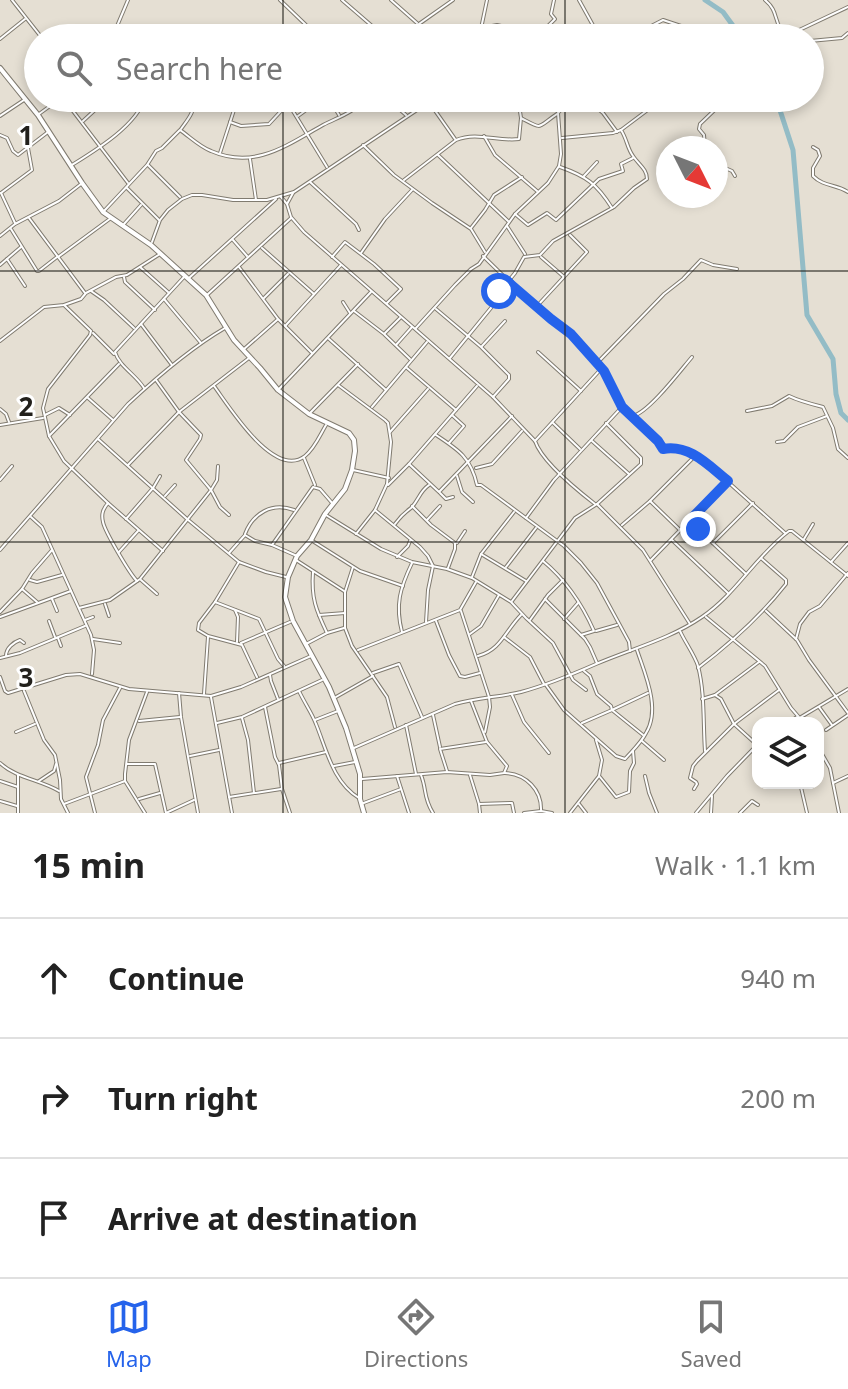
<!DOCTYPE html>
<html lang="en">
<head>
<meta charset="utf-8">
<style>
	body { margin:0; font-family:"Noto Sans",sans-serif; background:#f2f2f2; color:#222 }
	.controls { position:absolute; right:24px; bottom:24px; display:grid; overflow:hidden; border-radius:16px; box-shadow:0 4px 12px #0003 }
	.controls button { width:72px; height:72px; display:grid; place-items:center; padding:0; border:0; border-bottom:2px solid #e0e0e0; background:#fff; color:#222; font:40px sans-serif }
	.compass { position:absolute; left:656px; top:136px; width:72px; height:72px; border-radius:50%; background:#fff; box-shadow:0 4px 12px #0003; rotate:132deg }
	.stop { position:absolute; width:24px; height:24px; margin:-18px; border:6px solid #2563eb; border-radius:50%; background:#fff }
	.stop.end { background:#2563eb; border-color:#fff; box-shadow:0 2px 8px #0008 }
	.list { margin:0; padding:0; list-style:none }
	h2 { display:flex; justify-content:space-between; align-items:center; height:104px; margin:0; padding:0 32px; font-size:34px }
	h2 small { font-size:26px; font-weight:400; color:#767676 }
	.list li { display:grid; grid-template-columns:52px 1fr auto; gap:24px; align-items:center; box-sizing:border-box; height:120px; padding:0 32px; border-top:2px solid #e0e0e0 }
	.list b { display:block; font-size:30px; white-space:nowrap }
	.list em { font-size:26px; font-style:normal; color:#767676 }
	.icon { flex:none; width:44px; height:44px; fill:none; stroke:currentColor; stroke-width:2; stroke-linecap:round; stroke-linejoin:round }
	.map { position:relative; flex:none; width:848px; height:813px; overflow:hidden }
	.search { position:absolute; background:#fff; box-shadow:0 4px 12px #0003; left:24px; right:24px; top:24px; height:88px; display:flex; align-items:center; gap:20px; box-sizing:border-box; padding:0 28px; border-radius:44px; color:#767676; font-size:30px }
	.sheet { height:464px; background:#fff }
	nav { display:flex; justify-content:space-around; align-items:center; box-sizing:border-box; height:112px; border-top:2px solid #e0e0e0; background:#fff; font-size:22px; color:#767676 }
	nav a { display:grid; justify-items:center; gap:4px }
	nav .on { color:#2563eb }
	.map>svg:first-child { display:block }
</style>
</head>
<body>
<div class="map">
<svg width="848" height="813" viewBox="0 0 848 813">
	<rect width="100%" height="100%" fill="#e5dfd3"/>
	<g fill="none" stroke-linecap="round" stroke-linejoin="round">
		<g stroke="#93bcc6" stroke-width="5">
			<polyline points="705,0 723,12 742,38"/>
			<polyline points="776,98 793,150 807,315 833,359 836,394 841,413 848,420"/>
		</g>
		<g stroke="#807b70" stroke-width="4">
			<g id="minor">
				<polyline points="12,0 42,38"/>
				<polyline points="280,0 306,25 324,38"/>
				<polyline points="342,0 386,38"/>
				<polyline points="391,0 417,23"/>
				<polyline points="579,0 600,38"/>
				<path d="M765,0c12,10 9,17 15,28 3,4 6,7 9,10"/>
				<polyline points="482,28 497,25 535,34 542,32 555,19 551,14 554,0"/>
				<polyline points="783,32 795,32 848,7"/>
				<polyline points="581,37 592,28"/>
				<polyline points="47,38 53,35 60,38"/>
				<polyline points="112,38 128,0"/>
				<polyline points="369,38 373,32 373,28"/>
				<polyline points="399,38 453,0"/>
				<polyline points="479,38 487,0"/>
				<polyline points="628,38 663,20 681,26"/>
				<polyline points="0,39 25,19"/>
				<polyline points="810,41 842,38 848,33"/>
				<polyline points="63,98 128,183"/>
				<polyline points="133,98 141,105"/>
				<polyline points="285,98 327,167"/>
				<polyline points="321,98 336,110 339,115"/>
				<polyline points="382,98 398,108 406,115"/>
				<path d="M518,98l3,20c23,12 15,10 36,-4"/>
				<polyline points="585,98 603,113 617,132"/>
				<polyline points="614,98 649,109 665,98"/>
				<polyline points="429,102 455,139"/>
				<polyline points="39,114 61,98"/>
				<polyline points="0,116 24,100"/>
				<polyline points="298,116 309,108 317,98"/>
				<polyline points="83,121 108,98"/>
				<polyline points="230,122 241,126 269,124 282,110 289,106"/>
				<path d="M181,129c7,-10 15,-18 12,-31"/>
				<polyline points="0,135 7,138 13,151 18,155 48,132"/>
				<polyline points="484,136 495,155 537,191"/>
				<polyline points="562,138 613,133 621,130 649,109"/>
				<polyline points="363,145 394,175 432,203 471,229 485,252"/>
				<path d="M813,147l5,3 2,6 -7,12v8c11,11 23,8 35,16"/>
				<polyline points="705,148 704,135 699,129 700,124 724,101 725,98"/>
				<polyline points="220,153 234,110 234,98"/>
				<polyline points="438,155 508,221"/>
				<polyline points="250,159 256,200"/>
				<polyline points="716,164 732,171 735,176"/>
				<path d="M72,165c24,-15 64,-39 73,-67"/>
				<polyline points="148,165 180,197"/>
				<path d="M560,167c26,9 37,17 52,41"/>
				<polyline points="584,176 597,162"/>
				<path d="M404,180l52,-40c21,-9 42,2 63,-1l2,-21"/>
				<polyline points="310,182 356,224 359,230"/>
				<polyline points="127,188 159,220"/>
				<polyline points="1,193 32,170 28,148"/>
				<polyline points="1,193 15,223"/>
				<polyline points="281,197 287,204 291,217 304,232 493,397 535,441"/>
				<polyline points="287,204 293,193"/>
				<path d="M104,211l43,-46 9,-14 6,-3 18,-18c10,7 20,17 31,21 44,19 76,-6 112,-26 15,-8 32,-12 41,-27"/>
				<polyline points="515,214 528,225 547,213 556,220 599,179 623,171 621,164 633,158"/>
				<polyline points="29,218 85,293"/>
				<polyline points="124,224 141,205"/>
				<polyline points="507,226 525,254"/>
				<polyline points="471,228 485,210 494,195 522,177"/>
				<polyline points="11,229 37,271 39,271 57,257"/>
				<polyline points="0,236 15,224 59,201 81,184"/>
				<polyline points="233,240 247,256"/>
				<polyline points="152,242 160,220 168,210 182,199 192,195 202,195 233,200 267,200 294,192 435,98"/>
				<polyline points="262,248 314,294"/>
				<polyline points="361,253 385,219 412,190"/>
				<polyline points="483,256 525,297 571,334 604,371 622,407 658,441 662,448 670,447 699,456 785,533"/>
				<polyline points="58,257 111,218"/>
				<polyline points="332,257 345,242 374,264 401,289 387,303"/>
				<polyline points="541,257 563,276"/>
				<polyline points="7,259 25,286"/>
				<polyline points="0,265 21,247"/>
				<polyline points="140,267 168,292"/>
				<polyline points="239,267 278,319 312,353"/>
				<polyline points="124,277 125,282 155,310"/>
				<polyline points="189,278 276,199"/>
				<polyline points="91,291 104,300 134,328"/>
				<polyline points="207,295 291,218"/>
				<polyline points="264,298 288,274"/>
				<polyline points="164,299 201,343"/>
				<polyline points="343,302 350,313"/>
				<polyline points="64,305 91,331 90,335 48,389 43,408 49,436 64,461 108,503 163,551"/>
				<polyline points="538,305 587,252 570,235"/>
				<polyline points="436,309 481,347 509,375 509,379 493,397"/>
				<polyline points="354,311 384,334 410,359"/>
				<polyline points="141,324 172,365"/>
				<polyline points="286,325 341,265"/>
				<polyline points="416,328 455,285 471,269 479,264 515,214 548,183 559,166 561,154 558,113 572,98"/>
				<polyline points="93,333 114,354"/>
				<polyline points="385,333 400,318"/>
				<polyline points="329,339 386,390"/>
				<polyline points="0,341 44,307 64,305 81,299 86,293 116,277 127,275 160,254"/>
				<polyline points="396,345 412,327"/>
				<polyline points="482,346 505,321"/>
				<polyline points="243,350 277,320"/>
				<polyline points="538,352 581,391"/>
				<path d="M450,358l45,-55 3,-9 17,-21 9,-16 16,-2 13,-14 61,-34 20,-19 13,-9c0,-10 -8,-14 -14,-23 -6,-8 -6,-17 -12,-26"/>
				<polyline points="599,361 664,294 683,279 701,260 713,265 737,269"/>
				<polyline points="407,368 456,410"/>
				<polyline points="338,385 385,420 388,423 391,442 387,484 375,510 356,534"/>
				<path d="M214,386c15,20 60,94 91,70 10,-8 15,-21 21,-31"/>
				<path d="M144,388c-8,-13 -25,-22 -29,-36l69,-75"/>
				<polyline points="279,389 371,292"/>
				<polyline points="88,398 113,420"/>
				<polyline points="372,407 427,342"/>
				<polyline points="0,409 6,414 9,422"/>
				<path d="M747,411l25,-5 17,-10c10,5 22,8 34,11l10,21 5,21 10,9"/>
				<polyline points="310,413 358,364"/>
				<polyline points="45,415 59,408 70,415"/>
				<path d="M633,416c16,-4 47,-45 59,-59"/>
				<polyline points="553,423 580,449"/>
				<polyline points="0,425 43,418"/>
				<polyline points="390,432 428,389"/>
				<path d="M436,435c23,15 35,23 41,50h4l83,61 17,17 16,20 32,59 1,9"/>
				<polyline points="49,436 119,364"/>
				<polyline points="98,439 187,519 239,562 266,572 286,577"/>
				<polyline points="592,441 629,474"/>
				<polyline points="777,442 784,441 798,427 827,416"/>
				<polyline points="449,443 464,426 453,416"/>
				<polyline points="304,458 315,485"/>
				<polyline points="409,464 439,492 512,416"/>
				<polyline points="128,465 179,412 249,358"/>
				<polyline points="218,466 217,480 211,490 220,507 229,515"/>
				<polyline points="476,468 492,464 522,431"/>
				<polyline points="353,470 389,478"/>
				<polyline points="457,476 462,492 473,502"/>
				<polyline points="0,480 12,466"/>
				<polyline points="388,485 409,464 477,386"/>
				<polyline points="440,493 446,499 453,497"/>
				<polyline points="165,496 175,485"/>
				<polyline points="650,501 696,455"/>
				<path d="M108,503c-5,6 -7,11 -5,19 2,10 27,52 34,59"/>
				<path d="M595,504c-18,-14 -53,-42 -60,-63l66,-72"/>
				<polyline points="597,504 643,550 690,624"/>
				<polyline points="412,506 431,525 455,543 455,549 448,568"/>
				<polyline points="375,510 420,547 428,556 433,566 428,590 426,622"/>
				<polyline points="326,515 381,549 412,562 447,569 472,578 511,602 526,618 553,643 573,680 586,690"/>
				<polyline points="31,517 42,527 91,635 94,650 92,674"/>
				<polyline points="526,518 554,480 621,408"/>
				<polyline points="126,519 153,488 160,476"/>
				<polyline points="427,520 440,506"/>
				<polyline points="689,521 746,574"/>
				<path d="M395,524c5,-7 9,-11 16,-16 8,-8 8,-16 18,-23"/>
				<polyline points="622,525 650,501 679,529"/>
				<path d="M245,534c8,-21 27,-32 49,-24"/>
				<polyline points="804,539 813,524"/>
				<polyline points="311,540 360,571 403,586"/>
				<polyline points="672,540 728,593"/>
				<polyline points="457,543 465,531"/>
				<polyline points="713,543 753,503"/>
				<polyline points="272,545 313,487 320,489 333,504"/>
				<path d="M0,550l128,-146c27,-25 66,-58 97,-76"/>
				<polyline points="119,552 138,531"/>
				<polyline points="229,553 245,535 255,541 272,545 297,556"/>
				<polyline points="481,554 526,581"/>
				<polyline points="397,557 408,546 410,541"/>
				<polyline points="296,560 344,591"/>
				<polyline points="651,560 727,482"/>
				<path d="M543,561c23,19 39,43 51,70l-13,4"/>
				<polyline points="239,562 215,602 259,619 278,659 284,666"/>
				<polyline points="831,562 848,543"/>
				<polyline points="353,567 345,592 345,628 352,646 387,697 395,727"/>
				<polyline points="506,567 536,528"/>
				<path d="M313,572c-2,26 3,38 14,61"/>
				<polyline points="472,577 481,554 514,512"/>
				<polyline points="30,580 37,582 62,575"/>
				<polyline points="141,580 157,594"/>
				<polyline points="22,589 37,602"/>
				<polyline points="52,599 57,611"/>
				<polyline points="545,599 585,639 590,647 597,663"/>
				<polyline points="512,601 575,518 597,504 641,464 641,458 606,423"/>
				<polyline points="215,602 199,623 198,630 208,636 242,645 257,677"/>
				<polyline points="105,604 109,616"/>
				<polyline points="79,608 110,600 140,579 211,490 186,460 200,439 201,435 179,412 156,380"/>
				<polyline points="235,610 238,617 237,642"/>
				<polyline points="461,611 489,697 490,707 485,732"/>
				<polyline points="766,611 797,640 809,660 848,713"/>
				<polyline points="0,612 22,589 32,573 52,550"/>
				<polyline points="319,615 345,613"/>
				<polyline points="0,617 71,591"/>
				<polyline points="706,617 765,666 791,708 804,723"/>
				<polyline points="564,619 578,603"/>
				<polyline points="85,620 93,617"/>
				<polyline points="530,620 548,595 563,580"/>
				<polyline points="49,621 55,637"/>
				<polyline points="436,621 449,655 460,676 465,677 480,673"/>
				<polyline points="596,631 617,625"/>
				<path d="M680,631c5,11 15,25 18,35 7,27 5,57 7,85"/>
				<path d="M402,632c-7,-27 -2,-44 10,-69"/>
				<polyline points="470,634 481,626 499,595"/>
				<polyline points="504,637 530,657 544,684"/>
				<polyline points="58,638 61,646"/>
				<polyline points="93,639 120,643"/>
				<polyline points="796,639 800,624 809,612 820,606 848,573"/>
				<polyline points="241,643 290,622"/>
				<polyline points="306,644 327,633 344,628"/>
				<polyline points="358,650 460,610 476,582"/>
				<path d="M6,656c0,-8 8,-14 14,-16l4,3"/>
				<path d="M478,656c23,-6 27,-25 43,-41"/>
				<polyline points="0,658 20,653 85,626"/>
				<path d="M698,668c33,-25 62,-51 88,-84v-4l-24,-21"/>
				<polyline points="584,671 590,676 597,694 611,706 612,710 648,693"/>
				<polyline points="373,673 399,664 422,717"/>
				<polyline points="270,675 271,681 278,699"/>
				<polyline points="0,677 5,691 8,693 66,675 80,674 129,689 211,696 241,687 311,656"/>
				<path d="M546,685l18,25 52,46 9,3c7,-8 16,-16 21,-26 15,-24 -1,-59 -9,-83"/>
				<polyline points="24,691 44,740 55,755 60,780 61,799 68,813"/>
				<path d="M299,691c5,11 13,22 17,33 11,27 17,58 43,74"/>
				<polyline points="179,693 181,717 198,813"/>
				<polyline points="204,694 208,637"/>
				<polyline points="512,695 524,722 549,753"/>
				<polyline points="715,695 721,699 734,724 756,744"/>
				<polyline points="211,697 232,813"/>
				<polyline points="336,697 373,676"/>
				<polyline points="702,699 715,695 759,662"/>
				<polyline points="265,707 275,757 279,765 282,789 290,813"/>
				<polyline points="819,707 832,725"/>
				<polyline points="433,715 440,747"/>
				<polyline points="801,717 848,689"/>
				<polyline points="242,718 248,740 254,793"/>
				<polyline points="315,720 338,711"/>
				<polyline points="139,721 180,717"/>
				<polyline points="217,723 242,717 322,680"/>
				<polyline points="582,723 612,710 643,735"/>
				<polyline points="788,723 797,717"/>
				<polyline points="406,725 416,774"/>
				<polyline points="826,730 848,715"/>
				<polyline points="16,732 35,724"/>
				<polyline points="818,735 822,733"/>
				<polyline points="642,741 664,760"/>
				<polyline points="818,747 830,768 839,813"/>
				<path d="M354,748l101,-44c22,-6 44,-7 66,-12 26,-7 50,-17 75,-28 35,-15 74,-25 106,-47 34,-23 54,-61 87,-86h3l56,45"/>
				<polyline points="190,756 219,750"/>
				<path d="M0,763c16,15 41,17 59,28"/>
				<polyline points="279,763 326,752"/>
				<polyline points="127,764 155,764 166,813 194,800"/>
				<polyline points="334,766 355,762"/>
				<polyline points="447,771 440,749 486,742"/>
				<path d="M505,773c21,1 37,17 36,38"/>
				<path d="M421,775c6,15 2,22 12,38"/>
				<polyline points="470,775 479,804 480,813"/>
				<polyline points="397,776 409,813"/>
				<polyline points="645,776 649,793 657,813"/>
				<polyline points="600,777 616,797 629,792 630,771 634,763 633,751"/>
				<polyline points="362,779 447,772 490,775 504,773 507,766 487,742 471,701"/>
				<polyline points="0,781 18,787"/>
				<polyline points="39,781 54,771 56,764"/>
				<polyline points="800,783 807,813"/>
				<polyline points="833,783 848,776"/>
				<polyline points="694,789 697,784 696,782 690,778 693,766 697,761 734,724 779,690"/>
				<polyline points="229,797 281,789"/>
				<polyline points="139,799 160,793"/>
				<polyline points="0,801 17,806"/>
				<polyline points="64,804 125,781"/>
				<polyline points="361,804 401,789"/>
				<polyline points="479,804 512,803 514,813"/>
				<polyline points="579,804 586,813"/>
				<polyline points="18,813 18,775"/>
				<polyline points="95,813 86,777 98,745 103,720 120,688"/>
				<polyline points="145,813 125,781 125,774 129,740 147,692"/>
				<polyline points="524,813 541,811 552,813"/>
				<polyline points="570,813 599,776 602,760 596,740"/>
				<polyline points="696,813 727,776 758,744"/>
				<polyline points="711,813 712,796"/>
				<polyline points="740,813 752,801 758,805"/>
			</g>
		</g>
		<g stroke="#807b70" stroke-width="6">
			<polyline id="tertiary" points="0,68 38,115 82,183 103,212 151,245 206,295 234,340 260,368 278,390 309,414 349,433 354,440 355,451 352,470 345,489 325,514 311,540 297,556 288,577 285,597 293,621 329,687 346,728 360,774 360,799 364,813"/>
		</g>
		<use href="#minor" stroke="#fff" stroke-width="2"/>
		<use href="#tertiary" stroke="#fff" stroke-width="4"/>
	</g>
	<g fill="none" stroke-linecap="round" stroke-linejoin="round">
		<path stroke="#2563eb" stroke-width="10" d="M499,291l9,-9 43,37 20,15 33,37 18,36 36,34 5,8c27,-5 46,17 65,32l-39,40 9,8"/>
	</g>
	<path fill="none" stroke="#22201b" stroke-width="2" stroke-opacity="0.55" d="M283,0v38M565,0v38M283,98v715M565,98v715M0,271h848M0,542h848"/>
	<g font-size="26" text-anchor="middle" font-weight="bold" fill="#22201b" stroke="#fff" stroke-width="6" stroke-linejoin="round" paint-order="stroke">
		<text x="26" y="145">1</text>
		<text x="26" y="416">2</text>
		<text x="26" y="687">3</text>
	</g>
</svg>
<div class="controls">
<button><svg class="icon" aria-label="layers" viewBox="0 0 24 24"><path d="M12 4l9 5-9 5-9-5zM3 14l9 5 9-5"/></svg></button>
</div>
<svg class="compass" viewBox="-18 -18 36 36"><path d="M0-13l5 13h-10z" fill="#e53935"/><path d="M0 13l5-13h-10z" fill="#767676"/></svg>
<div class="stop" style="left:499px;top:291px"></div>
<div class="stop end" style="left:698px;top:529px"></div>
<div class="search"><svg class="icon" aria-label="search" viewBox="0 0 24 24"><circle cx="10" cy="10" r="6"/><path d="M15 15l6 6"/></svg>Search here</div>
</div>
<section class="sheet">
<h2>15 min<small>Walk · 1.1 km</small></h2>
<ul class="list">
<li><svg class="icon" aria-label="ahead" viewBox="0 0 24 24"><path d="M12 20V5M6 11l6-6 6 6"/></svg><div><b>Continue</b></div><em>940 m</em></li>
<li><svg class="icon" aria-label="right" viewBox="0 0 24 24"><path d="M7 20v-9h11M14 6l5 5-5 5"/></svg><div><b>Turn right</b></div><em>200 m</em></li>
<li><svg class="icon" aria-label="arrive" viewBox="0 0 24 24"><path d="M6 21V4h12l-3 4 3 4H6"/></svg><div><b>Arrive at destination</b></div></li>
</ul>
</section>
<nav>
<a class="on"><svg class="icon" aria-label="map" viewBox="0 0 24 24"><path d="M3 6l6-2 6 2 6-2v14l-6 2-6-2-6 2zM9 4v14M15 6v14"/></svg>Map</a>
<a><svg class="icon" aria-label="directions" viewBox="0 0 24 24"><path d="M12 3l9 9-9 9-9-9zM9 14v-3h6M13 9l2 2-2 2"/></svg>Directions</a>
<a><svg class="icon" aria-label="saved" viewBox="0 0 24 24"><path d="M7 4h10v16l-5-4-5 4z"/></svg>Saved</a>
</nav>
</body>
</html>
